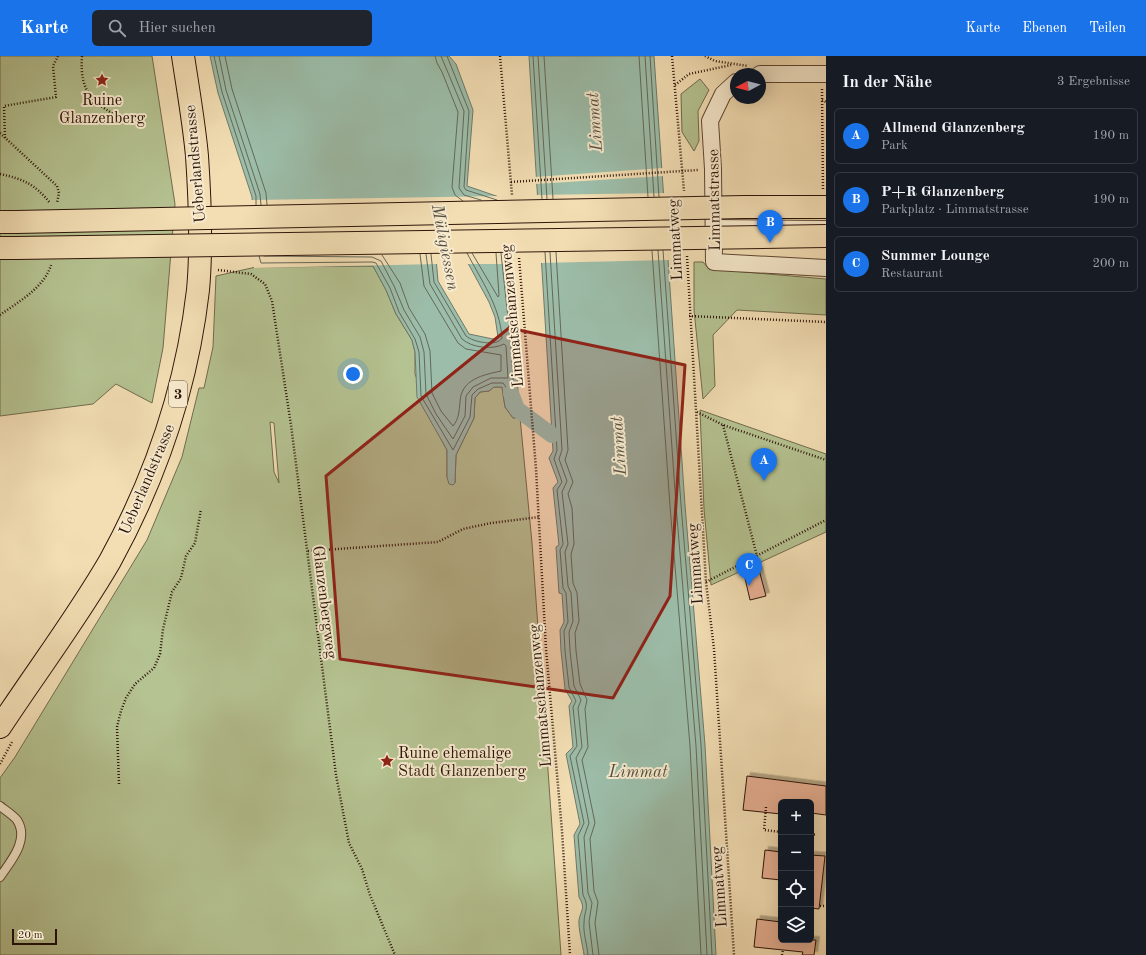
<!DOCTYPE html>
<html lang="de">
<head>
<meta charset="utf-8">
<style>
	body { margin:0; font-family:"Old Standard TT",serif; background:#20242c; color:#f1f3f6 }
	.controls { position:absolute; right:12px; bottom:12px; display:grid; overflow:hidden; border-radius:6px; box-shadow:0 4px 16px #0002 }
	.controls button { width:36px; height:36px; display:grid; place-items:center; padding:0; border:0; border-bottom:1px solid #363941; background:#171b24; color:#f1f3f6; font:20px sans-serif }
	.compass { position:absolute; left:730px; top:12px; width:36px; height:36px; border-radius:50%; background:#171b24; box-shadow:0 4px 16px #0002; rotate:263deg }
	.scale { position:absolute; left:12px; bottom:10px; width:45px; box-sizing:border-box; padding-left:4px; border:2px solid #2d1409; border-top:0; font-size:11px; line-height:14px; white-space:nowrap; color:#2d1409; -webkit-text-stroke:3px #f7eace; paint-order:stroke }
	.you { position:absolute; left:353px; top:318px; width:14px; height:14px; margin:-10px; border:3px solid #fff; border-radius:50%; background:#1a73e8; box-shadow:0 0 0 6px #1a73e833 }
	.badge { display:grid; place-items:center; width:26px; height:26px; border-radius:50%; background:#1a73e8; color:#fff; font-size:13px; font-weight:700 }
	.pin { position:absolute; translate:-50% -33px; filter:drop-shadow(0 1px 2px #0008) }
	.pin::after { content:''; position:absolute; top:21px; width:14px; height:12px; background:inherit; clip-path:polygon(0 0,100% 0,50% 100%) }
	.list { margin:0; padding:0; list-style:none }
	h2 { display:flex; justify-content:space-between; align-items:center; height:52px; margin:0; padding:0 16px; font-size:17px }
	h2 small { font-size:13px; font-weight:400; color:#9ea1a6 }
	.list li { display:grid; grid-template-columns:26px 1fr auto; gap:12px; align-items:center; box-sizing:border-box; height:56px; margin:0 8px 8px; padding:0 8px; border:1px solid #363941; border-radius:6px }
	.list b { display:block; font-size:15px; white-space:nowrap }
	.list p { margin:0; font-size:13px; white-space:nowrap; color:#9ea1a6 }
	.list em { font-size:13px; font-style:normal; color:#9ea1a6 }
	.icon { flex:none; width:22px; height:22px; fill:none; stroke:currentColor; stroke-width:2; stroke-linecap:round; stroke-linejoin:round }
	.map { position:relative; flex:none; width:826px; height:899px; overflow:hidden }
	header { display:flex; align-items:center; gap:24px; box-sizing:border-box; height:56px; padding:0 20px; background:#1a73e8; color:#fff }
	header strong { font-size:19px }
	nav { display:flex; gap:22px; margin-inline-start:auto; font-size:14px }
	.search { width:280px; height:36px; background:#20242c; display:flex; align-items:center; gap:10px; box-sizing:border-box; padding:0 14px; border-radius:6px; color:#9ea1a6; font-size:15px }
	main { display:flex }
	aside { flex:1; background:#171b24 }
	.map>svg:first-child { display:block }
</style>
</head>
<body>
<header>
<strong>Karte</strong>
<div class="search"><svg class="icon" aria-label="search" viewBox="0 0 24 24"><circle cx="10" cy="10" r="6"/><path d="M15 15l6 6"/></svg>Hier suchen</div>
<nav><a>Karte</a><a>Ebenen</a><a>Teilen</a></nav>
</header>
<main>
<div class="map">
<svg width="826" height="899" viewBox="0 0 826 899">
	<defs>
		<filter id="shadow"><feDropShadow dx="3.5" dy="-3.5" stdDeviation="0" flood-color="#0004"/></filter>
	</defs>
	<rect width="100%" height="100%" fill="#f3deb4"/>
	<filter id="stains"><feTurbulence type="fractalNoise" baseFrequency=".005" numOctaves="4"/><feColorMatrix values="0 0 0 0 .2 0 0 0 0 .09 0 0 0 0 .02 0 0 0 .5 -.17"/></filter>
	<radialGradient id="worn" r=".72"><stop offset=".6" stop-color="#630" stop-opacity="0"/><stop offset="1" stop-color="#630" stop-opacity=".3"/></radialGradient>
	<g fill="#b5c291" stroke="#716b4d" fill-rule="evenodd">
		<polygon points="0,0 152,0 175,148 163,292 152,347 116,328 93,348 0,360"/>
		<polygon points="700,23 709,34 698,55 699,85 694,95 682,76 681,38"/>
		<polygon points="694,206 703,206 709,213 826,223 826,259 737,254 713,279 715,330 703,343 694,254"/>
		<path d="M373,210l13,24 10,24 16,26 3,12v22l24,61 8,15v27l8,6 1,-28 18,-37 1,-20 5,-6 9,-1 5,-4h8l3,20 8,11 7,-1 12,126 29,412h-561v-177l15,-21 132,-217 35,-83 17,-69h5l9,-41 3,-71 40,-9zM270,366l4,1 5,60 -5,-11z"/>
		<polygon points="700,354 826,398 826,476 711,529 704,453"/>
	</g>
	<g fill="#9cbda9" stroke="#707969" fill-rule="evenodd">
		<path d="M210,0h239l7,8 17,46 -6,76 35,12c3,73 13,145 18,219l-7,1 -8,-11 -3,-20h-8l-5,4 -9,1 -5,6 -1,20 -18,37 -1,28 -2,2 -4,-1 -2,-7v-27l-30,-53 -2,-45 -3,-12 -16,-26 -10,-24 -13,-24 -117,1 -4,-70 -34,-104zM460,178l3,20 26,48 6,15 3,20 -5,2 -24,-5 -31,-53 -4,-46z"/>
		<path d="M529,0h125l31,449 20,240 11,210h-132c-1,-9 -6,-27 -5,-35 2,-11 7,-11 0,-23l-5,-62 6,-11 -14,-70 7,-7 -4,-41 3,-5 -7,-12 -4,-38 -1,-21 4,-8 -2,-28 -3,-1 -3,-46 3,-2 -6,-57 5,-6 -9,-24 4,-7z"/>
	</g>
	<g fill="#f3deb4">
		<polygon points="663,112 664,120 535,128 534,121"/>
		<polygon points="665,137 669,204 540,207 535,139"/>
		<polygon points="503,140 507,208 466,208 461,199 458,180 436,180 438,208 254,212 250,144"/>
	</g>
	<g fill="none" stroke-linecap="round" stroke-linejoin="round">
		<g stroke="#646859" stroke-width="1">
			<polyline points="214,0 222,36 256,140 256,149"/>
			<polyline points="219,0 226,34 260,138 261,149"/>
			<polyline points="225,0 232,33 266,137 267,149"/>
			<polyline points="435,0 437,7 442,16 458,56 452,131 455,139 463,145"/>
			<polyline points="441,0 464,55 459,132 464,139 481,144"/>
			<polyline points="447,0 469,55 464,131 466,134 497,144"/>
			<polyline points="533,0 542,143"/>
			<polyline points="538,0 547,143"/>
			<polyline points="544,0 553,143"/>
			<polyline points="639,0 648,141"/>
			<polyline points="645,0 654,141"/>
			<polyline points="650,0 659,141"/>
			<polyline points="658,194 676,449 696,690 707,899"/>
			<polyline points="663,194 681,449 701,689 712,899"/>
			<polyline points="652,195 670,450 690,690 701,899"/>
			<path d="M545,196l12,198 -3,9 8,23 -5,8 6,54 -3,6 3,38 3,5 2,29 -4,9 1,20 4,36 7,14 -3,6 4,39 -7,10 14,67 -6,13 5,59c7,13 1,15 1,28 -1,10 3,21 4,32"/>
			<polyline points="550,196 562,394 559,403 567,425 562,436 568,488 565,496 568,530 571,537 573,565 569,576 570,595 574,630 581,644 578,652 582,691 576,702 589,767 584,781 588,837 592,847 589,866 593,899"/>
			<polyline points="556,196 568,394 565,404 573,426 568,438 572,452 574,488 571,498 573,527 577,537 579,565 575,577 576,595 580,628 587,644 585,653 588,691 582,704 595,767 590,783 594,835 598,846 595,867 599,899"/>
			<polyline points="472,197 498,241 499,239 496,197"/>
			<path d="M431,198l3,28 32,54c7,6 31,11 36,2 -2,-32 -21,-58 -35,-85"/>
			<path d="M382,199l18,28 9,25 16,26 5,17 2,42 9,18 12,15c6,-7 6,-15 7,-24 1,-23 23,-27 41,-31v-16l-35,-6 -8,-6 -34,-57 -4,-32"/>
			<path d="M259,200l2,7 111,-1 4,1 14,25 9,24 16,27 4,13 2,44 32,54 17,-33 2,-22 6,-6 14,-6h11c7,7 3,19 9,27l3,-1 -4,-63 -10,-93"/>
			<path d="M264,200l108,1 9,4 13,25 10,24 16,27 4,15 2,42 10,20 17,25 12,-23 1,-20 7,-9 18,-9h17l-2,-32 -2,-2c-11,6 -32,4 -42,-5l-32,-55 -4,-30"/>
		</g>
		<polyline stroke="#9cbda9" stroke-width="16" points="511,337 517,353 552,379"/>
	</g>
	<g fill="#e7b093" stroke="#2d1409" filter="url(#shadow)">
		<polygon points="759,514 766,540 750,544 744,518"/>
		<polygon points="747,720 826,730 826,759 811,757 811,746 781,746 781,758 743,754"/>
		<polygon points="765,794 781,796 781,824 762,822"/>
		<polygon points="811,799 825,800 819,853 811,852"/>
		<polygon points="757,863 781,866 781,884 816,884 814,899 802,899 803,896 754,891"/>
	</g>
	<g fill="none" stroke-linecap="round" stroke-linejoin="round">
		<g stroke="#5e4634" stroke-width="10">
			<g id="service">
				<polyline points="713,168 826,169"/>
				<path d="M0,750c5,4 13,9 17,14 13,20 -7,42 -17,57"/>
			</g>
		</g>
		<g stroke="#5e4634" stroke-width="18">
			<g id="minor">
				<polyline points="760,18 826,18"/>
				<polyline points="736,26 723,38 710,65 713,113 714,206 826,212"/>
			</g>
		</g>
		<g stroke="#2d1409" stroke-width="24">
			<path id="primary" d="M0,671c36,-55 77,-109 110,-166 46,-84 77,-175 88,-271 4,-43 2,-90 -1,-134 -3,-33 -9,-67 -14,-100"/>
		</g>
		<g stroke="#2d1409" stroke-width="24">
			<g id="motorway">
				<polyline points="0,166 16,166"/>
				<polyline points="0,192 16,192"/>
			</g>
		</g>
		<g stroke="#2d1409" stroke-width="2.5" stroke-dasharray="1 2" stroke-linecap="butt">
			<path d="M82,0c-3,39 13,48 44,65"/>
			<polyline points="500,0 512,139"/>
			<polyline points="672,0 684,135"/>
			<polyline points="705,0 715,5 748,10"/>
			<polyline points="675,29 689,18 731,9"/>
			<polyline points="822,33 823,134"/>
			<polyline points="822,44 826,46"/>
			<polyline points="0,77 57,130 59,137 57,147"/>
			<polyline points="5,82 4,50 56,41 53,10 58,0"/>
			<path d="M0,118c23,5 35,10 50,29"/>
			<polyline points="511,126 698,114"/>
			<polyline points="687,200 706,526 714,593 734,899"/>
			<polyline points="519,202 536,413 546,593 562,775 570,899"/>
			<polyline points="218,214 251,218 265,228 272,245 291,369 336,719 349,787 362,813 370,839 395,899"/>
			<path d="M0,259c18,-13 44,-27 51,-50"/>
			<polyline points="689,260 826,266"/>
			<polyline points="697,356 723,369 826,404"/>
			<polyline points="723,369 757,500"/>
			<polyline points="308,495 438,486 463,473 491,467 539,461"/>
			<polyline points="706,526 826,464"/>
			<polyline points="0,708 12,686"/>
			<polyline points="119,728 117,671 121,655 126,642 135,628 154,612 160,598 163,573 172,536 181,522 186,500 195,487 201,453"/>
			<polyline points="766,751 764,774 781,776"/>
			<polyline points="811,778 816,779"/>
			<polyline points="820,850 826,850"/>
			<polyline points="782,899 783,894"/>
		</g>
		<use href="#service" stroke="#f7eace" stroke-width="8"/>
		<use href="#minor" stroke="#f7eace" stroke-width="16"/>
		<use href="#primary" stroke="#f3deb4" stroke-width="22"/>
		<use href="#motorway" stroke="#f3deb4" stroke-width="22"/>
		<g stroke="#2d1409" stroke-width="24" stroke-linecap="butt">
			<g id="motorway-bridge">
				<polyline points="16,166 744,151 826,151"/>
				<polyline points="16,192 826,180"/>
			</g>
		</g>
		<use href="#motorway-bridge" stroke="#f3deb4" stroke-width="22"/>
	</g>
	<path fill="#8f2418" fill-opacity="0.2" stroke="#8f2418" stroke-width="3" stroke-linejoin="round" d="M509,272l176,37 -15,231 -57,102 -273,-39 -14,-183z"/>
	<defs>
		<g id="sight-bare" transform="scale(1.08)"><path d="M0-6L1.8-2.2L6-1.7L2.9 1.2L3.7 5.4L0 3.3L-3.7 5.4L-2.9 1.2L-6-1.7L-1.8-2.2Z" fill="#8f2418" stroke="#f7eace" stroke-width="2.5" paint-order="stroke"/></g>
	</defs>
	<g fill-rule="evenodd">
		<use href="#sight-bare" x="102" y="24"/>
		<use href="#sight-bare" x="387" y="705"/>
	</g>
	<g text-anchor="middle" stroke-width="4" stroke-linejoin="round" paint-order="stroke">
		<rect fill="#f7eace" stroke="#6a5444" stroke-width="1" x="169" y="325" width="18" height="26" rx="3"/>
		<g font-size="15" font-weight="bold" fill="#2d1409">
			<text x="178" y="343">3</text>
		</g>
		<g font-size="16" fill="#2d1409" stroke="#f7eace">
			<text x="102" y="49">Ruine<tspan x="102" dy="18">Glanzenberg</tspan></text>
			<text x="398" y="702" text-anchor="start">Ruine ehemalige<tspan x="398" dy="18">Stadt Glanzenberg</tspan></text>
		</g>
		<g font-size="16" fill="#2d1409" stroke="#f7eace">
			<text transform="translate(194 108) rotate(-95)" y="6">Ueberlandstrasse</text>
			<text transform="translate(713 144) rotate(-91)" y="6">Limmatstrasse</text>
			<text transform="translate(674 184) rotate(-93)" y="6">Limmatweg</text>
			<text transform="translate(511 260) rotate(-95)" y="6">Limmatschanzenweg</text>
			<text transform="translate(146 423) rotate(-67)" y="6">Ueberlandstrasse</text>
			<text transform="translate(694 508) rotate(-94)" y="6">Limmatweg</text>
			<text transform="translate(326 546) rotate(83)" y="6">Glanzenbergweg</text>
			<text transform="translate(539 640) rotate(-95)" y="6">Limmatschanzenweg</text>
			<text transform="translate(718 831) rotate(-94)" y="6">Limmatweg</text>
		</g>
		<g font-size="17" font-style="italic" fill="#544f41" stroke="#f7eace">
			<text transform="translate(594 66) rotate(-94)" y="6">Limmat</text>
			<text transform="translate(446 191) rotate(79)" y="6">Müligiessen</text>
			<text transform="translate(618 390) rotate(-94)" y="6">Limmat</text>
			<text x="638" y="721">Limmat</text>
		</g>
	</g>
	<rect width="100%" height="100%" filter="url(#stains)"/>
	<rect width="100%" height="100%" fill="url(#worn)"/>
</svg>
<div class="controls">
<button>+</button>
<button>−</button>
<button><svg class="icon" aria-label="locate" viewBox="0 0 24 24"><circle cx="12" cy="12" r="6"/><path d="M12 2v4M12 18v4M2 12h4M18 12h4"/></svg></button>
<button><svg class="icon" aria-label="layers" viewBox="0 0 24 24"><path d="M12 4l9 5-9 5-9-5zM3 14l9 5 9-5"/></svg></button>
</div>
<svg class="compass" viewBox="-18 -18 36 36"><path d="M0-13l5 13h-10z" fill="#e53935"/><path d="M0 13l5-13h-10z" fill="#9ea1a6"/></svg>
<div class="scale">20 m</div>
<div class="you"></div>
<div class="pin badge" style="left:764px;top:425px">A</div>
<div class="pin badge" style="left:770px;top:187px">B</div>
<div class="pin badge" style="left:749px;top:530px">C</div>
</div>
<aside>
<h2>In der Nähe<small>3 Ergebnisse</small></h2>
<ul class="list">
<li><span class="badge">A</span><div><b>Allmend Glanzenberg</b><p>Park</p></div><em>190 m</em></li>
<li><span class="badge">B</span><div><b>P+R Glanzenberg</b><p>Parkplatz · Limmatstrasse</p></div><em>190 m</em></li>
<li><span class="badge">C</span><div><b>Summer Lounge</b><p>Restaurant</p></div><em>200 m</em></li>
</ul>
</aside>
</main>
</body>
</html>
